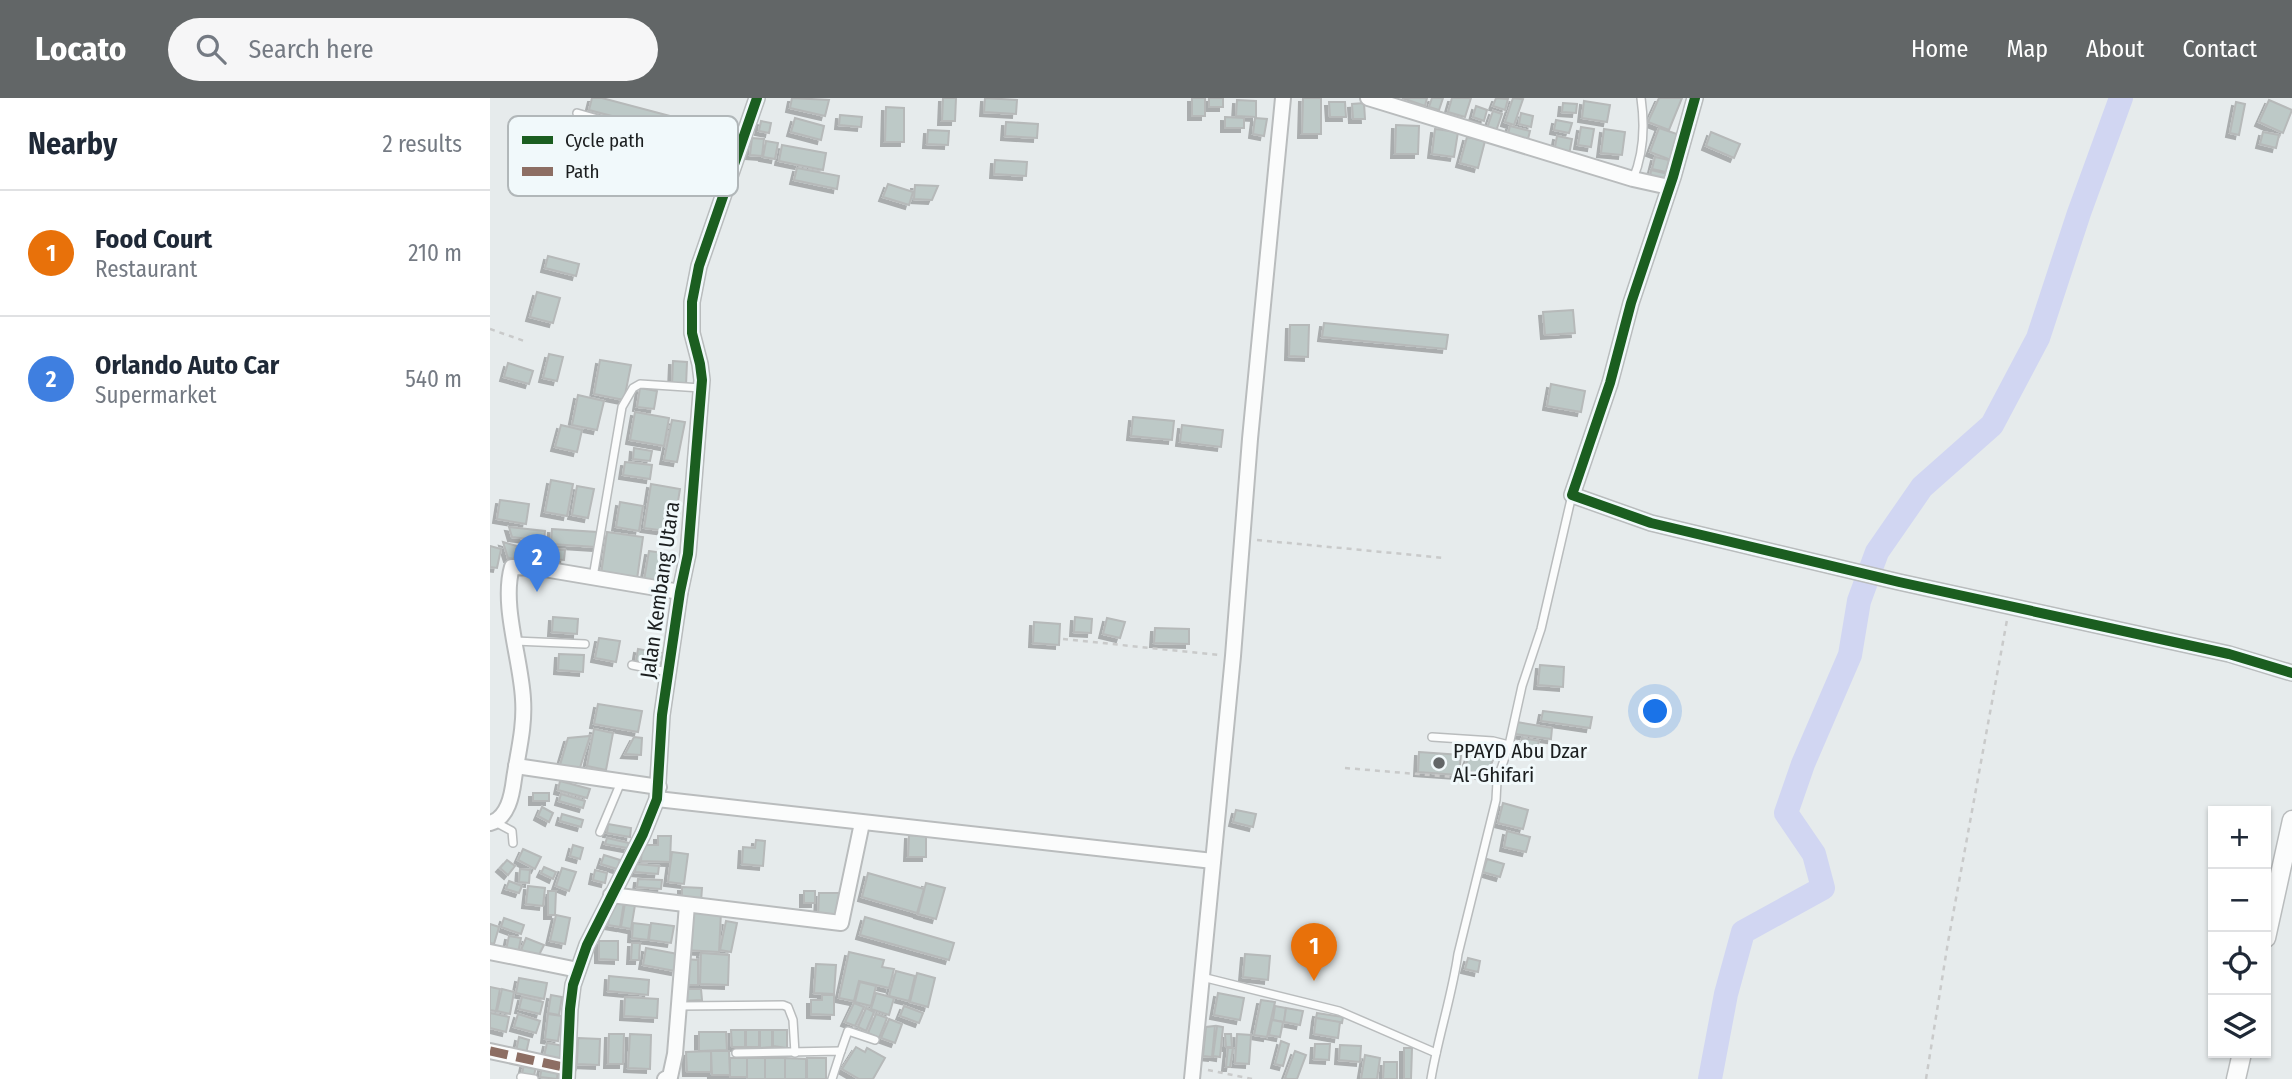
<!DOCTYPE html>
<html lang="en">
<head>
<meta charset="utf-8">
<style>
	body { margin:0; font-family:"Fira Sans Condensed",sans-serif; background:#f6f6f7; color:#1f2937 }
	.controls { position:absolute; right:21px; bottom:21px; display:grid; overflow:hidden; border-radius:0px; box-shadow:0 2px 5px #0004 }
	.controls button { width:63px; height:63px; display:grid; place-items:center; padding:0; border:0; border-bottom:2px solid #e0e1e3; background:#fff; color:#1f2937; font:35px sans-serif }
	.you { position:absolute; left:1166px; top:614px; width:24px; height:24px; margin:-18px; border:5px solid #fff; border-radius:50%; background:#1a73e8; box-shadow:0 0 0 10px #1a73e833 }
	.badge { display:grid; place-items:center; width:46px; height:46px; border-radius:50%; background:#626667; color:#fff; font-size:23px; font-weight:700 }
	.pin { position:absolute; translate:-50% -58px; filter:drop-shadow(0 2px 4px #0008) }
	.pin::after { content:''; position:absolute; top:37px; width:24px; height:21px; background:inherit; clip-path:polygon(0 0,100% 0,50% 100%) }
	.list { margin:0; padding:0; list-style:none }
	h2 { display:flex; justify-content:space-between; align-items:center; height:91px; margin:0; padding:0 28px; font-size:30px }
	h2 small { font-size:23px; font-weight:400; color:#747a83 }
	.list li { display:grid; grid-template-columns:46px 1fr auto; gap:21px; align-items:center; box-sizing:border-box; height:126px; padding:0 28px; border-top:2px solid #e0e1e3 }
	.list b { display:block; font-size:26px; white-space:nowrap }
	.list p { margin:0; font-size:23px; white-space:nowrap; color:#747a83 }
	.list em { font-size:23px; font-style:normal; color:#747a83 }
	.icon { flex:none; width:38px; height:38px; fill:none; stroke:currentColor; stroke-width:2; stroke-linecap:round; stroke-linejoin:round }
	.map { position:relative; flex:none; width:1802px; height:981px; overflow:hidden }
	header { display:flex; align-items:center; gap:42px; box-sizing:border-box; height:98px; padding:0 35px; background:#626667; color:#fff }
	header strong { font-size:33px }
	nav { display:flex; gap:38px; margin-inline-start:auto; font-size:24px }
	.search { width:490px; height:63px; background:#f6f6f7; display:flex; align-items:center; gap:18px; box-sizing:border-box; padding:0 24px; border-radius:38px; color:#747a83; font-size:26px }
	main { display:flex }
	aside { flex:1; background:#fff }
	.map>svg:first-child { display:block }
</style>
</head>
<body>
<header>
<strong>Locato</strong>
<div class="search"><svg class="icon" aria-label="search" viewBox="0 0 24 24"><circle cx="10" cy="10" r="6"/><path d="M15 15l6 6"/></svg>Search here</div>
<nav><a>Home</a><a>Map</a><a>About</a><a>Contact</a></nav>
</header>
<main>
<aside>
<h2>Nearby<small>2 results</small></h2>
<ul class="list">
<li><span class="badge" style="background:#e8710a">1</span><div><b>Food Court</b><p>Restaurant</p></div><em>210 m</em></li>
<li><span class="badge" style="background:#3f7fe0">2</span><div><b>Orlando Auto Car</b><p>Supermarket</p></div><em>540 m</em></li>
</ul>
</aside>
<div class="map">
<svg width="1802" height="981" viewBox="0 0 1802 981">
	<defs>
		<filter id="shadow"><feDropShadow dx="-4" dy="4" stdDeviation="0" flood-color="#0004"/></filter>
	</defs>
	<rect width="100%" height="100%" fill="#e6ebec"/>
	<g fill="none" stroke-linecap="round" stroke-linejoin="round">
		<polyline stroke="#d1d6f2" stroke-width="24" points="1220,981 1236,896 1253,834 1333,790 1324,756 1296,715 1313,666 1360,557 1369,503 1387,454 1432,389 1502,327 1548,240 1589,115 1631,0"/>
	</g>
	<g fill="#bdc9c7" stroke="#b6b9b9" stroke-width="2" filter="url(#shadow)">
		<polygon points="102,0 112,0 214,27 210,41 99,12"/>
		<polygon points="302,0 339,2 335,18 300,10"/>
		<polygon points="453,0 466,0 465,23 452,23"/>
		<polygon points="495,0 527,2 526,16 494,14"/>
		<rect x="702" y="0" width="13" height="18"/>
		<rect x="719" y="0" width="14" height="9"/>
		<polygon points="813,0 831,0 831,36 812,36"/>
		<polygon points="912,0 937,0 935,8"/>
		<polygon points="942,0 953,0 949,12 939,9"/>
		<polygon points="962,0 981,0 975,19 958,14"/>
		<polygon points="1006,0 1018,1 1015,12 1003,8"/>
		<polygon points="1023,0 1033,1 1024,27 1015,24"/>
		<polygon points="1169,0 1192,0 1179,32 1158,24"/>
		<polygon points="747,2 766,3 766,19 746,18"/>
		<polygon points="1779,2 1802,12 1793,35 1769,24"/>
		<polygon points="1094,3 1120,7 1117,24 1092,20"/>
		<polygon points="839,4 855,4 856,19 840,19"/>
		<polygon points="1746,4 1755,6 1749,37 1740,35"/>
		<polygon points="874,5 875,21 863,21 862,6"/>
		<polygon points="1073,5 1087,6 1086,15 1072,14"/>
		<polygon points="986,8 997,12 994,23 983,19"/>
		<polygon points="396,9 414,10 414,44 395,44"/>
		<polygon points="1003,13 1012,16 1006,33 997,30"/>
		<polygon points="1031,15 1043,18 1041,29 1029,26"/>
		<polygon points="350,17 372,19 371,29 349,27"/>
		<polygon points="735,19 754,20 754,30 735,30"/>
		<polygon points="305,20 334,28 331,42 301,34"/>
		<polygon points="765,20 777,21 774,38 763,36"/>
		<polygon points="1066,22 1082,25 1079,35 1064,32"/>
		<polygon points="271,23 281,25 279,35 269,33"/>
		<polygon points="516,24 548,26 547,40 515,38"/>
		<polygon points="906,27 929,28 928,56 905,56"/>
		<polygon points="1020,28 1040,33 1038,41 1018,36"/>
		<polygon points="1091,29 1104,31 1101,49 1088,47"/>
		<polygon points="1169,30 1190,37 1181,62 1160,54"/>
		<polygon points="945,31 968,34 964,59 942,56"/>
		<polygon points="1114,31 1135,34 1132,57 1111,55"/>
		<polygon points="438,32 459,33 458,47 437,46"/>
		<polygon points="1221,34 1250,46 1244,60 1216,48"/>
		<polygon points="1773,34 1789,37 1786,50 1770,46"/>
		<polygon points="1067,38 1082,41 1079,57 1064,54"/>
		<polygon points="977,39 995,43 988,70 970,65"/>
		<polygon points="262,40 274,41 272,58 260,57"/>
		<polygon points="276,43 288,45 285,61 273,59"/>
		<polygon points="292,47 336,55 333,72 289,63"/>
		<polygon points="1165,59 1179,62 1176,74 1162,71"/>
		<polygon points="505,62 537,64 536,78 504,76"/>
		<polygon points="307,70 349,78 347,91 304,82"/>
		<polygon points="1161,72 1178,76 1176,84 1160,80"/>
		<polygon points="398,86 423,94 419,107 393,99"/>
		<polygon points="425,87 448,88 442,102 424,101"/>
		<polygon points="58,158 89,166 86,178 55,170"/>
		<polygon points="47,194 70,200 63,225 40,219"/>
		<polygon points="1083,212 1085,235 1055,237 1053,214"/>
		<polygon points="834,225 958,237 956,251 832,239"/>
		<polygon points="800,227 819,227 818,259 799,258"/>
		<polygon points="59,256 73,259 67,283 53,280"/>
		<polygon points="110,262 141,267 134,302 104,296"/>
		<polygon points="183,263 197,264 196,288 182,287"/>
		<polygon points="18,265 43,273 39,286 14,279"/>
		<polygon points="1061,286 1095,293 1091,314 1057,308"/>
		<polygon points="150,290 167,293 164,311 147,309"/>
		<polygon points="88,297 114,303 107,332 82,327"/>
		<polygon points="145,314 179,320 174,348 140,342"/>
		<polygon points="643,319 684,323 682,342 641,338"/>
		<polygon points="182,322 195,324 187,364 174,362"/>
		<polygon points="71,327 92,332 87,354 65,349"/>
		<polygon points="692,327 733,332 731,349 690,344"/>
		<polygon points="144,350 162,353 160,363 143,361"/>
		<polygon points="135,364 162,367 160,381 133,377"/>
		<polygon points="61,382 83,386 77,418 55,414"/>
		<polygon points="161,386 190,391 183,434 154,430"/>
		<polygon points="87,388 104,391 98,420 82,417"/>
		<polygon points="10,402 39,406 36,426 7,421"/>
		<polygon points="130,404 153,408 149,433 126,429"/>
		<polygon points="19,429 55,433 54,443 22,439"/>
		<polygon points="62,431 107,434 106,449 61,446"/>
		<polygon points="117,434 153,439 147,481 111,476"/>
		<polygon points="13,444 27,448 24,461 18,460"/>
		<polygon points="0,448 11,451 7,470 0,469"/>
		<polygon points="49,450 75,452 74,462 48,460"/>
		<polygon points="159,453 174,455 170,484 154,482"/>
		<polygon points="63,519 88,521 87,536 62,534"/>
		<polygon points="585,519 602,521 601,535 584,534"/>
		<polygon points="617,520 635,524 630,540 613,536"/>
		<polygon points="544,524 570,526 569,547 543,545"/>
		<polygon points="665,530 699,531 699,546 664,545"/>
		<polygon points="109,540 130,543 126,564 105,560"/>
		<polygon points="148,551 177,556 175,568 146,563"/>
		<polygon points="69,556 94,557 93,574 68,572"/>
		<polygon points="1050,567 1074,569 1073,589 1048,587"/>
		<polygon points="108,606 152,613 148,634 104,626"/>
		<polygon points="1053,613 1102,619 1100,630 1051,623"/>
		<polygon points="1027,624 1062,630 1061,641 1025,636"/>
		<polygon points="104,631 123,635 116,672 97,668"/>
		<polygon points="100,638 89,673 70,667 78,640"/>
		<polygon points="144,639 152,640 151,657 135,656"/>
		<polygon points="1032,640 1049,643 1047,651 1031,649"/>
		<polygon points="983,648 1005,657 996,679 974,671"/>
		<polygon points="929,654 971,657 969,677 928,674"/>
		<polygon points="70,683 100,691 97,700 68,692"/>
		<rect x="43" y="695" width="16" height="8"/>
		<polygon points="71,696 95,703 93,710 69,703"/>
		<polygon points="1013,705 1038,712 1033,731 1008,725"/>
		<polygon points="52,709 63,715 59,724 48,718"/>
		<polygon points="746,712 766,716 763,729 743,724"/>
		<polygon points="72,716 93,722 91,729 70,723"/>
		<polygon points="118,726 141,730 140,739 117,735"/>
		<polygon points="1017,733 1040,739 1036,754 1014,749"/>
		<polygon points="419,737 436,738 436,759 418,759"/>
		<polygon points="168,738 181,738 180,764 151,763 152,747 168,747"/>
		<polygon points="117,740 139,745 137,750 115,746"/>
		<polygon points="266,742 275,743 273,768 252,766 253,749 265,750"/>
		<polygon points="83,747 93,750 90,761 80,758"/>
		<polygon points="33,751 51,759 45,771 28,762"/>
		<polygon points="182,754 198,756 194,786 178,784"/>
		<polygon points="114,757 130,762 127,771 111,766"/>
		<polygon points="997,761 1014,766 1010,779 993,774"/>
		<polygon points="17,762 25,768 18,777 10,770"/>
		<polygon points="146,766 169,768 168,776 145,774"/>
		<polygon points="54,769 66,774 63,781 51,775"/>
		<polygon points="72,770 86,774 79,793 66,788"/>
		<polygon points="30,771 40,772 39,785 29,784"/>
		<polygon points="105,772 117,775 115,785 103,782"/>
		<polygon points="378,775 434,791 427,815 372,799"/>
		<polygon points="148,781 172,782 171,791 147,789"/>
		<polygon points="19,783 32,788 29,795 16,791"/>
		<polygon points="436,785 455,790 446,821 428,816"/>
		<polygon points="38,788 55,790 53,808 36,806"/>
		<polygon points="192,789 212,790 211,804 192,803"/>
		<polygon points="58,793 66,793 65,817 58,817"/>
		<rect x="314" y="793" width="11" height="12"/>
		<polygon points="329,795 349,795 348,818 328,818"/>
		<polygon points="122,802 134,804 130,829 118,827"/>
		<polygon points="135,805 145,807 141,831 131,829"/>
		<polygon points="197,812 231,814 229,854 195,852"/>
		<polygon points="66,817 80,820 75,846 60,843"/>
		<polygon points="375,819 464,845 459,862 370,837"/>
		<polygon points="14,820 34,827 31,836 11,829"/>
		<polygon points="236,823 247,825 241,854 230,852"/>
		<polygon points="143,825 160,827 158,842 142,840"/>
		<polygon points="161,825 184,828 181,845 159,842"/>
		<polygon points="0,826 9,829 4,846 0,845"/>
		<polygon points="19,838 31,840 28,855 16,852"/>
		<polygon points="36,840 54,847 48,859 31,852"/>
		<polygon points="109,843 128,843 128,862 109,861"/>
		<polygon points="142,845 150,845 149,862 141,862"/>
		<polygon points="156,850 188,856 185,873 153,867"/>
		<polygon points="359,854 394,862 392,869 404,871 399,890 369,883 364,903 349,900"/>
		<polygon points="211,855 239,857 238,887 210,886"/>
		<polygon points="755,856 780,858 778,882 753,879"/>
		<polygon points="978,860 990,863 988,874 975,871"/>
		<polygon points="195,861 208,862 208,887 194,887"/>
		<polygon points="326,866 346,867 344,896 324,895"/>
		<polygon points="406,873 425,878 419,903 399,898"/>
		<polygon points="427,875 445,880 438,909 420,904"/>
		<polygon points="119,878 159,882 158,897 118,893"/>
		<polygon points="29,880 57,885 54,901 26,895"/>
		<polygon points="370,884 386,888 381,908 365,904"/>
		<polygon points="0,889 10,891 6,913 0,912"/>
		<polygon points="12,891 24,894 20,916 7,913"/>
		<polygon points="193,891 211,891 212,902 193,903"/>
		<polygon points="386,895 404,900 399,917 381,911"/>
		<polygon points="728,895 754,900 750,922 724,917"/>
		<polygon points="61,897 72,899 69,917 58,915"/>
		<polygon points="332,897 344,897 344,917 321,916 321,902 332,902"/>
		<polygon points="32,899 53,904 50,916 29,911"/>
		<polygon points="135,899 168,901 167,920 134,918"/>
		<polygon points="771,902 785,904 777,939 764,937"/>
		<polygon points="364,905 374,909 365,928 355,924"/>
		<polygon points="414,908 433,915 429,925 410,918"/>
		<polygon points="785,908 796,910 794,924 783,922"/>
		<polygon points="376,910 384,914 376,933 368,929"/>
		<polygon points="796,910 813,913 810,927 794,924"/>
		<polygon points="0,915 19,919 16,934 0,930"/>
		<polygon points="827,915 853,919 852,925 826,920"/>
		<polygon points="28,916 50,923 46,935 24,929"/>
		<polygon points="58,916 72,918 68,943 55,941"/>
		<polygon points="386,916 397,920 389,940 378,935"/>
		<polygon points="826,920 850,924 848,940 824,936"/>
		<polygon points="399,921 412,926 405,945 391,940"/>
		<polygon points="782,922 793,924 790,939 779,937"/>
		<polygon points="725,928 722,959 713,958 716,929"/>
		<polygon points="727,928 733,929 730,959 723,958"/>
		<polygon points="241,932 255,932 255,949 242,949"/>
		<rect x="256" y="932" width="13" height="17"/>
		<polygon points="270,932 282,932 282,949 270,950"/>
		<polygon points="283,932 297,932 297,950 283,948"/>
		<polygon points="209,934 236,934 237,952 209,953"/>
		<polygon points="119,936 134,936 133,966 118,966"/>
		<polygon points="140,936 161,937 160,971 138,970"/>
		<polygon points="735,936 741,936 742,949 736,949"/>
		<polygon points="747,936 761,937 759,966 745,965"/>
		<polygon points="29,939 39,942 35,960 25,958"/>
		<polygon points="88,940 110,941 109,967 87,966"/>
		<polygon points="791,943 799,946 793,968 785,966"/>
		<polygon points="57,945 74,948 71,961 54,958"/>
		<polygon points="825,946 840,946 839,962 824,961"/>
		<polygon points="850,947 871,948 870,964 849,962"/>
		<polygon points="366,949 375,954 377,950 395,960 383,981 369,981 352,971"/>
		<polygon points="738,950 743,950 740,969 736,969"/>
		<polygon points="914,950 922,950 921,981 914,981"/>
		<polygon points="221,953 239,953 240,977 222,977"/>
		<polygon points="221,953 221,974 197,974 196,954"/>
		<polygon points="805,953 816,957 807,981 797,981 795,980"/>
		<polygon points="875,957 890,960 887,981 871,981"/>
		<rect x="240" y="960" width="17" height="19"/>
		<rect x="257" y="960" width="18" height="21"/>
		<rect x="275" y="960" width="20" height="21"/>
		<polygon points="295,960 316,961 316,981 295,981"/>
		<rect x="317" y="960" width="19" height="21"/>
		<polygon points="894,964 907,964 907,981 893,981"/>
		<polygon points="34,966 46,968 44,978 32,976"/>
		<polygon points="52,969 68,972 67,981 50,979"/>
	</g>
	<g fill="none" stroke-linecap="round" stroke-linejoin="round">
		<g stroke="#b9bcbd" stroke-width="10">
			<g id="service">
				<polyline points="87,15 246,61"/>
				<path d="M1143,81c11,-26 12,-53 8,-81"/>
				<polyline points="103,479 132,309 143,290 150,286 211,290"/>
				<polyline points="25,543 95,546"/>
				<polyline points="142,567 178,574"/>
				<polyline points="942,639 1003,643 1019,647"/>
				<polyline points="5,724 22,733 23,745"/>
				<polyline points="110,734 131,684"/>
				<polyline points="712,879 849,913 946,955"/>
				<polyline points="189,908 293,907 298,909 303,922 305,955"/>
				<polyline points="351,953 358,933 385,942"/>
				<polyline points="246,955 351,953 342,981"/>
				<polyline points="31,979 44,981"/>
				<path d="M941,981c7,-42 21,-83 27,-125l38,-154 1,-19 12,-36 13,-59 19,-57 31,-134"/>
			</g>
		</g>
		<g stroke="#b9bcbd" stroke-width="18">
			<g id="minor">
				<polyline points="878,0 1143,81 1179,89"/>
				<polyline points="1205,0 1183,79 1141,205 1120,285 1082,397 1161,425 1409,484 1739,556 1802,575"/>
				<polyline points="26,668 169,689"/>
				<polyline points="167,701 723,763"/>
				<path d="M0,725c18,-5 22,-28 24,-44 4,-27 11,-52 9,-80 -2,-40 -22,-94 -11,-132l26,1 142,24"/>
				<polyline points="121,797 351,825 372,725"/>
				<polyline points="0,854 88,872"/>
				<polyline points="0,953 78,970"/>
				<polyline points="77,981 80,911 83,887 97,847 153,736 167,701 172,617 190,494 198,456 212,282 210,266 202,235 202,204 209,168 267,0"/>
				<polyline points="175,981 180,979 185,956 197,807"/>
				<polyline points="702,981 743,558 760,341 793,0"/>
			</g>
		</g>
		<g stroke="#b9bcbd" stroke-width="21">
			<g id="tertiary">
				<polyline points="1776,840 1802,722"/>
				<polyline points="1746,981 1752,955"/>
			</g>
		</g>
		<g stroke="#c9caca" stroke-width="2.5" stroke-dasharray="5 5" stroke-linecap="butt">
			<polyline points="0,231 37,244"/>
			<polyline points="767,442 955,460"/>
			<polyline points="573,541 729,557"/>
			<polyline points="855,670 998,682"/>
			<polyline points="718,972 762,981"/>
			<polyline points="1436,981 1458,844 1517,522"/>
		</g>
		<use href="#service" stroke="#fbfcfc" stroke-width="7"/>
		<use href="#minor" stroke="#fbfcfc" stroke-width="14"/>
		<use href="#tertiary" stroke="#fbfcfc" stroke-width="18"/>
		<polyline stroke="#8d6e63" stroke-width="9" stroke-dasharray="18 9" stroke-linecap="butt" points="0,953 78,970"/>
		<g stroke="#f1f9fb" stroke-width="15">
			<g id="cycleway">
				<polyline points="1205,0 1183,79 1141,205 1120,285 1082,397 1161,425 1409,484 1739,556 1802,575"/>
				<polyline points="77,981 80,911 83,887 97,847 153,736 167,701 172,617 190,494 198,456 212,282 210,266 202,235 202,204 209,168 267,0"/>
			</g>
		</g>
		<use href="#cycleway" stroke="#1b5e20" stroke-width="10"/>
	</g>
	<circle fill="#626667" stroke="#f1f9fb" stroke-width="2.5" cx="949" cy="665" r="7"/>
	<g text-anchor="middle" stroke-width="6" stroke-linejoin="round" paint-order="stroke">
		<g font-size="21" fill="#1b1e1f" stroke="#f1f9fb">
			<text transform="translate(170 492) rotate(-82)" y="7">Jalan Kembang Utara</text>
		</g>
		<g font-size="21" fill="#1b1e1f" stroke="#f1f9fb" text-anchor="start">
			<text x="963" y="660">PPAYD Abu Dzar<tspan x="963" dy="24">Al-Ghifari</tspan></text>
		</g>
	</g>
	<rect x="18" y="18" width="230" height="80" rx="10" fill="#f1f9fb" stroke="#b1b7b9" stroke-width="2"/>
	<rect x="32" y="38" width="31" height="8" fill="#1b5e20"/>
	<rect x="32" y="69" width="31" height="9" fill="#8d6e63"/>
	<g font-size="19" fill="#1b1e1f">
		<text x="75" y="49">Cycle path</text>
		<text x="75" y="80">Path</text>
	</g>
</svg>
<div class="controls">
<button>+</button>
<button>−</button>
<button><svg class="icon" aria-label="locate" viewBox="0 0 24 24"><circle cx="12" cy="12" r="6"/><path d="M12 2v4M12 18v4M2 12h4M18 12h4"/></svg></button>
<button><svg class="icon" aria-label="layers" viewBox="0 0 24 24"><path d="M12 4l9 5-9 5-9-5zM3 14l9 5 9-5"/></svg></button>
</div>
<div class="you"></div>
<div class="pin badge" style="left:824px;top:883px;background:#e8710a">1</div>
<div class="pin badge" style="left:47px;top:494px;background:#3f7fe0">2</div>
</div>
</main>
</body>
</html>
